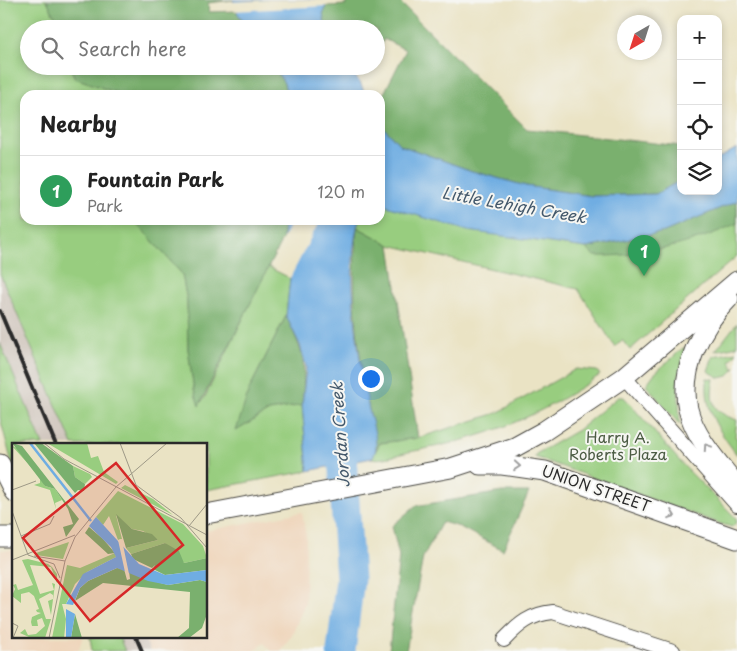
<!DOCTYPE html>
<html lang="en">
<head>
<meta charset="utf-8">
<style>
	body { margin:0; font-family:"Playpen Sans",sans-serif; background:#f6f6f6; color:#222 }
	.controls { position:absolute; right:15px; top:15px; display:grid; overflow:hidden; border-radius:10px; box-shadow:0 2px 8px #0003 }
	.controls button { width:45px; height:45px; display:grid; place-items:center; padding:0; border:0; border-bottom:1px solid #e0e0e0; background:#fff; color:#222; font:25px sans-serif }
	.compass { position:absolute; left:617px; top:15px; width:45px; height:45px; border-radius:50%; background:#fff; box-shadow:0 2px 8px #0003; rotate:219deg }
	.you { position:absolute; left:370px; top:378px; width:18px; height:18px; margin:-12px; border:4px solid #fff; border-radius:50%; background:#1a73e8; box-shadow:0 0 0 8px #1a73e833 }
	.badge { display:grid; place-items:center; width:32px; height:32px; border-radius:50%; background:#2563eb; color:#fff; font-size:16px; font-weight:700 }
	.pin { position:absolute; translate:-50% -41px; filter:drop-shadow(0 1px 2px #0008) }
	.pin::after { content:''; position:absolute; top:26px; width:18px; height:15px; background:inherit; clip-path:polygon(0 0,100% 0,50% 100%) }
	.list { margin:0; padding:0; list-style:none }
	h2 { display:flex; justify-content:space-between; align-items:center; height:65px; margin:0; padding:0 20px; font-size:21px }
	h2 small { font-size:16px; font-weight:400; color:#767676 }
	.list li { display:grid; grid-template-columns:32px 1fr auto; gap:15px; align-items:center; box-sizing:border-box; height:70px; padding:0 20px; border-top:1px solid #e0e0e0 }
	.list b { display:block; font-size:19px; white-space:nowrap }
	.list p { margin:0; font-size:16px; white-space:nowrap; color:#767676 }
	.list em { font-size:16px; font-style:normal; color:#767676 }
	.icon { flex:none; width:28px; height:28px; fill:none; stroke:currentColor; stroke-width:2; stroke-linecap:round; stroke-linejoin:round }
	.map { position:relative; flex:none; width:737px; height:651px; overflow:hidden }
	.search { position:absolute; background:#fff; box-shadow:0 2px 8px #0003; left:20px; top:20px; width:365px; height:55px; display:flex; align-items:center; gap:12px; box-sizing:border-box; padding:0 18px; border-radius:28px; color:#767676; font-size:19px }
	.panel { position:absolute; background:#fff; box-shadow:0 2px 8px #0003; left:20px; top:90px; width:365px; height:135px; border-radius:15px }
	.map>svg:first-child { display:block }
</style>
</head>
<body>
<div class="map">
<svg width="737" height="651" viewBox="0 0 737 651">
	<rect width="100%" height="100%" fill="#f6f6f2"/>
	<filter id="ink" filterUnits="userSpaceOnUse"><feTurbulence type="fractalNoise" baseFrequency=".02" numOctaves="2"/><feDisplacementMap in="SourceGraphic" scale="10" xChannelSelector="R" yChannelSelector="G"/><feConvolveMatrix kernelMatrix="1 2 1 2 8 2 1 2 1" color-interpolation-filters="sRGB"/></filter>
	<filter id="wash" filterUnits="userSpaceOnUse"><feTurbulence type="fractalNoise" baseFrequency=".0096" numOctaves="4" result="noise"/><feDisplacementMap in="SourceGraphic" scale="20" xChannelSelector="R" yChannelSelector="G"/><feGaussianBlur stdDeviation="1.12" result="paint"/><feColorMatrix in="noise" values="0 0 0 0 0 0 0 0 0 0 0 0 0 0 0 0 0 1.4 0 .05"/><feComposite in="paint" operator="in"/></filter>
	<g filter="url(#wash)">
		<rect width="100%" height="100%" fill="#eae3c4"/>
		<g fill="#efd6bc">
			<polygon points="302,512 306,536 305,603 292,635 280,651 271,651 264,643 255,651 150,651 144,637 206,637 206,531"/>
			<polygon points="0,550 14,550 14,637 83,637 78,651 0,651"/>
		</g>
		<g fill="#cdc2b9">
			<polygon points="0,274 73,445 43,445 0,343"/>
			<polygon points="119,637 144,637 150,651 125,651"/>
		</g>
		<g fill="#98cd7f" stroke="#627c55">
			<polygon points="0,0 47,0 53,13 66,29 29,29 29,66 69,66 76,78 123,95 25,95 25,220 134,220 182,274 187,301 188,349 194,390 199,405 205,397 268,267 290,278 286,316 249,390 237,430 269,411 302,405 308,471 206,490 206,445 73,445 0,274"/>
			<polygon points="737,201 737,256 630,350 622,340 615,347 578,289 390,245 357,227 359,220 380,220 380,204 536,241 586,248"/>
			<polygon points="737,323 737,346 715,351"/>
			<polygon points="0,343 43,445 14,445 14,471 0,418"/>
			<polygon points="683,348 685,348 678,381 680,425 646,385 654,374"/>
			<polygon points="737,352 730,361 733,368 736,368 728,376 720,378 708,371 713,356"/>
			<path d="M576,369l21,2 3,4c-65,44 -114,63 -191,77 -10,2 -28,9 -37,6l8,-15 38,-5 79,-25z"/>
			<path d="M707,378l7,1c-5,24 -1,33 23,41l-2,17 2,1v17c-20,-27 -32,-43 -30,-77z"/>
			<polygon points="618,397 624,397 684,466 732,514 736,519 737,522 732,527 721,524 535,457 536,454 578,430"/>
			<polygon points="90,637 119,637 125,651 92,651"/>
		</g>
		<g fill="#7ab06e" stroke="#526e4c">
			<polygon points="47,0 233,0 208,3 209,12 237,11 248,29 66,29 53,13"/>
			<polygon points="346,0 398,0 527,129 681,146 681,180 656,194 592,196 526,186 472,171 400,145 380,124 380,101 406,50 384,39 376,54 376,29 326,29 323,14 326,6 346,5"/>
			<polygon points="69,66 273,66 284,83 287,95 123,95 75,78"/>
			<path d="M737,201v22c-43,21 -95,34 -143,33l-8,-8 78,-16z"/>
			<polygon points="134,220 284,220 283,238 199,406 194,390 188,349 187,301 182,274"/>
			<path d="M357,227l33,18 28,193 -38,5 -5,8c0,-23 -8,-45 -11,-68 -8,-53 -13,-102 -7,-156z"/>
			<path d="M286,316c19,39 20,46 16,89l-33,6 -33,20 13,-41z"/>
			<polygon points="502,492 529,492 503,550 460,527 442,522 423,557 406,651 389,651 399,556 392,526 415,506"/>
		</g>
		<g fill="#6fade2" stroke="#4d6c86">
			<polygon points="233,0 323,0 326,6 323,14 326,29 248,29 238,14"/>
			<polygon points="273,66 347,66 361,84 365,95 287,95 284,83"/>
			<polygon points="380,124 400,145 472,171 526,186 592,196 656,194 681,180 681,191 718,191 718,159 737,148 737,201 664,232 586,248 468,231 380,204"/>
			<path d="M284,220h75c-15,47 0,141 10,190 3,12 12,37 3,48l-64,13 -6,-66 4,-38 -6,-22 -14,-29 4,-38 -7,-40z"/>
		</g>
		<g fill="#eae3c4">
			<polygon points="268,0 326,0 328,6 234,11 231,2"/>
			<polygon points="292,220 320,220 290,278 287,277 281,242"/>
		</g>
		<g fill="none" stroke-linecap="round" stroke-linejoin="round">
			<polyline stroke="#6fade2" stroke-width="29" points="340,424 350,579 341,651"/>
		</g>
	</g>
	<g filter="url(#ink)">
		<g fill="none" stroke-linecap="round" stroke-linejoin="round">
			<g stroke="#484742" stroke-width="16">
				<g id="street">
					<polyline points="624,377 737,505"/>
					<path d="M504,640c15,-16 27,-26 49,-28l120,39"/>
				</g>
			</g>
			<g stroke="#484742" stroke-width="21">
				<g id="secondary">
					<path d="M729,298c-27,27 -50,72 -41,111 7,29 31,54 49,77"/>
					<polyline points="0,464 14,492"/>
					<polyline points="480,465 502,465 545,471 737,539"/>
					<polyline points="206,514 451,468 515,447 544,431 623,378 737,281"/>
					<polyline points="0,537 14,537"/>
				</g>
			</g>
			<use href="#street" stroke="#fff" stroke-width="14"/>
			<use href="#secondary" stroke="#fff" stroke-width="19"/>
			<g stroke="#2b2b2b" stroke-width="4">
				<polyline points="0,311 56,445"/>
				<polyline points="136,637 142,651"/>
			</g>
		</g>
		<defs><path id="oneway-chevron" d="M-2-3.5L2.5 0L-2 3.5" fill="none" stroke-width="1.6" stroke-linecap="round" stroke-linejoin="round" transform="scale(1.25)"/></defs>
		<g stroke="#a0a0a0">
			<use href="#oneway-chevron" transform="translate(707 447) rotate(-124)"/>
			<use href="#oneway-chevron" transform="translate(517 466) rotate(5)"/>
			<use href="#oneway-chevron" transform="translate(672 515) rotate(20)"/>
		</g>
	</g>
	<g text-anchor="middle" stroke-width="4" stroke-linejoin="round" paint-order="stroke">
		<g font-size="15" fill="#4c5c44" stroke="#f6f6f2">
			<text x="618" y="443">Harry A.<tspan x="618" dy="17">Roberts Plaza</tspan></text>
		</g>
		<g font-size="15" fill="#2b2b2b" stroke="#f6f6f2">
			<text transform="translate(596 489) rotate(19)" y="5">UNION STREET</text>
		</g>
		<g font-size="16" font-style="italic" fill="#43586b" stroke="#f6f6f2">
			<text transform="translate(514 205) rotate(10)" y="6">Little Lehigh Creek</text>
			<text transform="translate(340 435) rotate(-94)" y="6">Jordan Creek</text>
		</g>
	</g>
	<g transform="translate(12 443)">
		<rect width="195" height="195" fill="#eae3c4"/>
		<path d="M35,0h40l4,15 7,-2 6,16 14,10 -2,2zM0,3l7,3 22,27 4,10 10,3 7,11 -7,3 1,6 -6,-19 -16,-5 6,-2v-6zM61,23l17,8 2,3 -7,7 -10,-7zM113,42l28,14 20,16 -52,-27zM106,48l65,33 20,22 4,12 -23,5 -19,-20 -34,11 -5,-6 32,-8 -15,-9 -11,-2 -16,-14 6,24 -4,1 -9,-24 -6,9 -7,-8zM57,99l-6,17 -27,-4v-2zM103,110l1,4 -29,15 -12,12 -9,20h-4l4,15 -2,19h-12l15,-73 13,3zM16,116l20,5 4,3 5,7v9l-6,-16 -21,-2 10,29 14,-4 -2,-7 3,1 -4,31 -3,-14 5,-2v-4l-3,-2 -11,6 7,20h5l-6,19h-14l-11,-5 5,-4 3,6 8,-1 9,-8 -3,-8 -5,2 1,6h-6l-1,-4 1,-5 9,-4 -4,-1 -1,-2 3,-1 -5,-13 -5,-4 -8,2v9l-9,-7 3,-7 -2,-4 3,-1 2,6 15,-5 -11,-25z" fill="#98cd7f"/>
		<path d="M0,0l10,3 57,73 -13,18 -3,-10 10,-3 -5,-15 -13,-20 -10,-3zM22,0h7l32,23 2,11 10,7 -1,7 -6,-1 -3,3zM104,71l16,15 20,5 6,6 -32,8zM77,84l14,12 12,14 -7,1 -23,-21zM153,100l14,8 5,12 23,-5v12l-42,5 -12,-6 2,-4 -3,3 -19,-9 -2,-5zM105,125l7,1 3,11 3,-1 -1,-8 12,5 -2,5 3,-3 26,7 32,-5 7,2v32l-5,14 -13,10h-12l12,-10 1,-36 -87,-9 -28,18 5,-13 8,-7zM63,171l7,24h-11z" fill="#7ab06e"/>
		<path d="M84,74l43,47 26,11 42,-5v12l-7,-2 -32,5 -20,-4 -31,-13 -29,13 -8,7 -7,17 -7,-1 17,-30 33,-17 -5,-10 -22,-21zM54,166l9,5 -4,24h-5z" fill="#6fade2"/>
		<path d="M109,96l1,1 7,34 -4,-2 -7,-32z" fill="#eae3c4"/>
		<path fill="none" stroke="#6fade2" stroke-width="2.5" d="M18,0l61,78"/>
		<path fill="none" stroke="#9e9987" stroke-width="1" d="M32,0l20,16 143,76M108,0l16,42 45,33 26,30M0,47l24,-9M0,68l16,44M177,83l18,-22M9,93l29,-12 4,-8M16,112l26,9 6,14M22,113l31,5M0,117l63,-25M0,180l6,3 -5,12M37,195l16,-77 10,-24 41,-50 51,-44"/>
		<path fill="#d62828" fill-opacity="0.15" stroke="#d62828" stroke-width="2.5" d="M104,20l67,82 -93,76 -67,-83z"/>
		<rect width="195" height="195" fill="none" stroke="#2b2b2b" stroke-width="2.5"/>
	</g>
</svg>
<div class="controls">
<button>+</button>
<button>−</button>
<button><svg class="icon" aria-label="locate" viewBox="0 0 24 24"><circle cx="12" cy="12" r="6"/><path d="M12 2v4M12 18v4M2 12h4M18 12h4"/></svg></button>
<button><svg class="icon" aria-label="layers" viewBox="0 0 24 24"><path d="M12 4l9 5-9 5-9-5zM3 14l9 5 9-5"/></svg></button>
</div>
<svg class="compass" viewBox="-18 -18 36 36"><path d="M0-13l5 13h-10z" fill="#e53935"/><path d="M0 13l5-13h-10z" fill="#767676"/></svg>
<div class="you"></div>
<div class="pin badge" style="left:644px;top:276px;background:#2e9e5b">1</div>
<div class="search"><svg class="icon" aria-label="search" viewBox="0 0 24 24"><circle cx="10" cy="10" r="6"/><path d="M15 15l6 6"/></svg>Search here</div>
<section class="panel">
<h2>Nearby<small></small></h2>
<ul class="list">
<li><span class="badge" style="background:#2e9e5b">1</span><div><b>Fountain Park</b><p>Park</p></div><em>120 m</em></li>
</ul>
</section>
</div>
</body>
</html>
